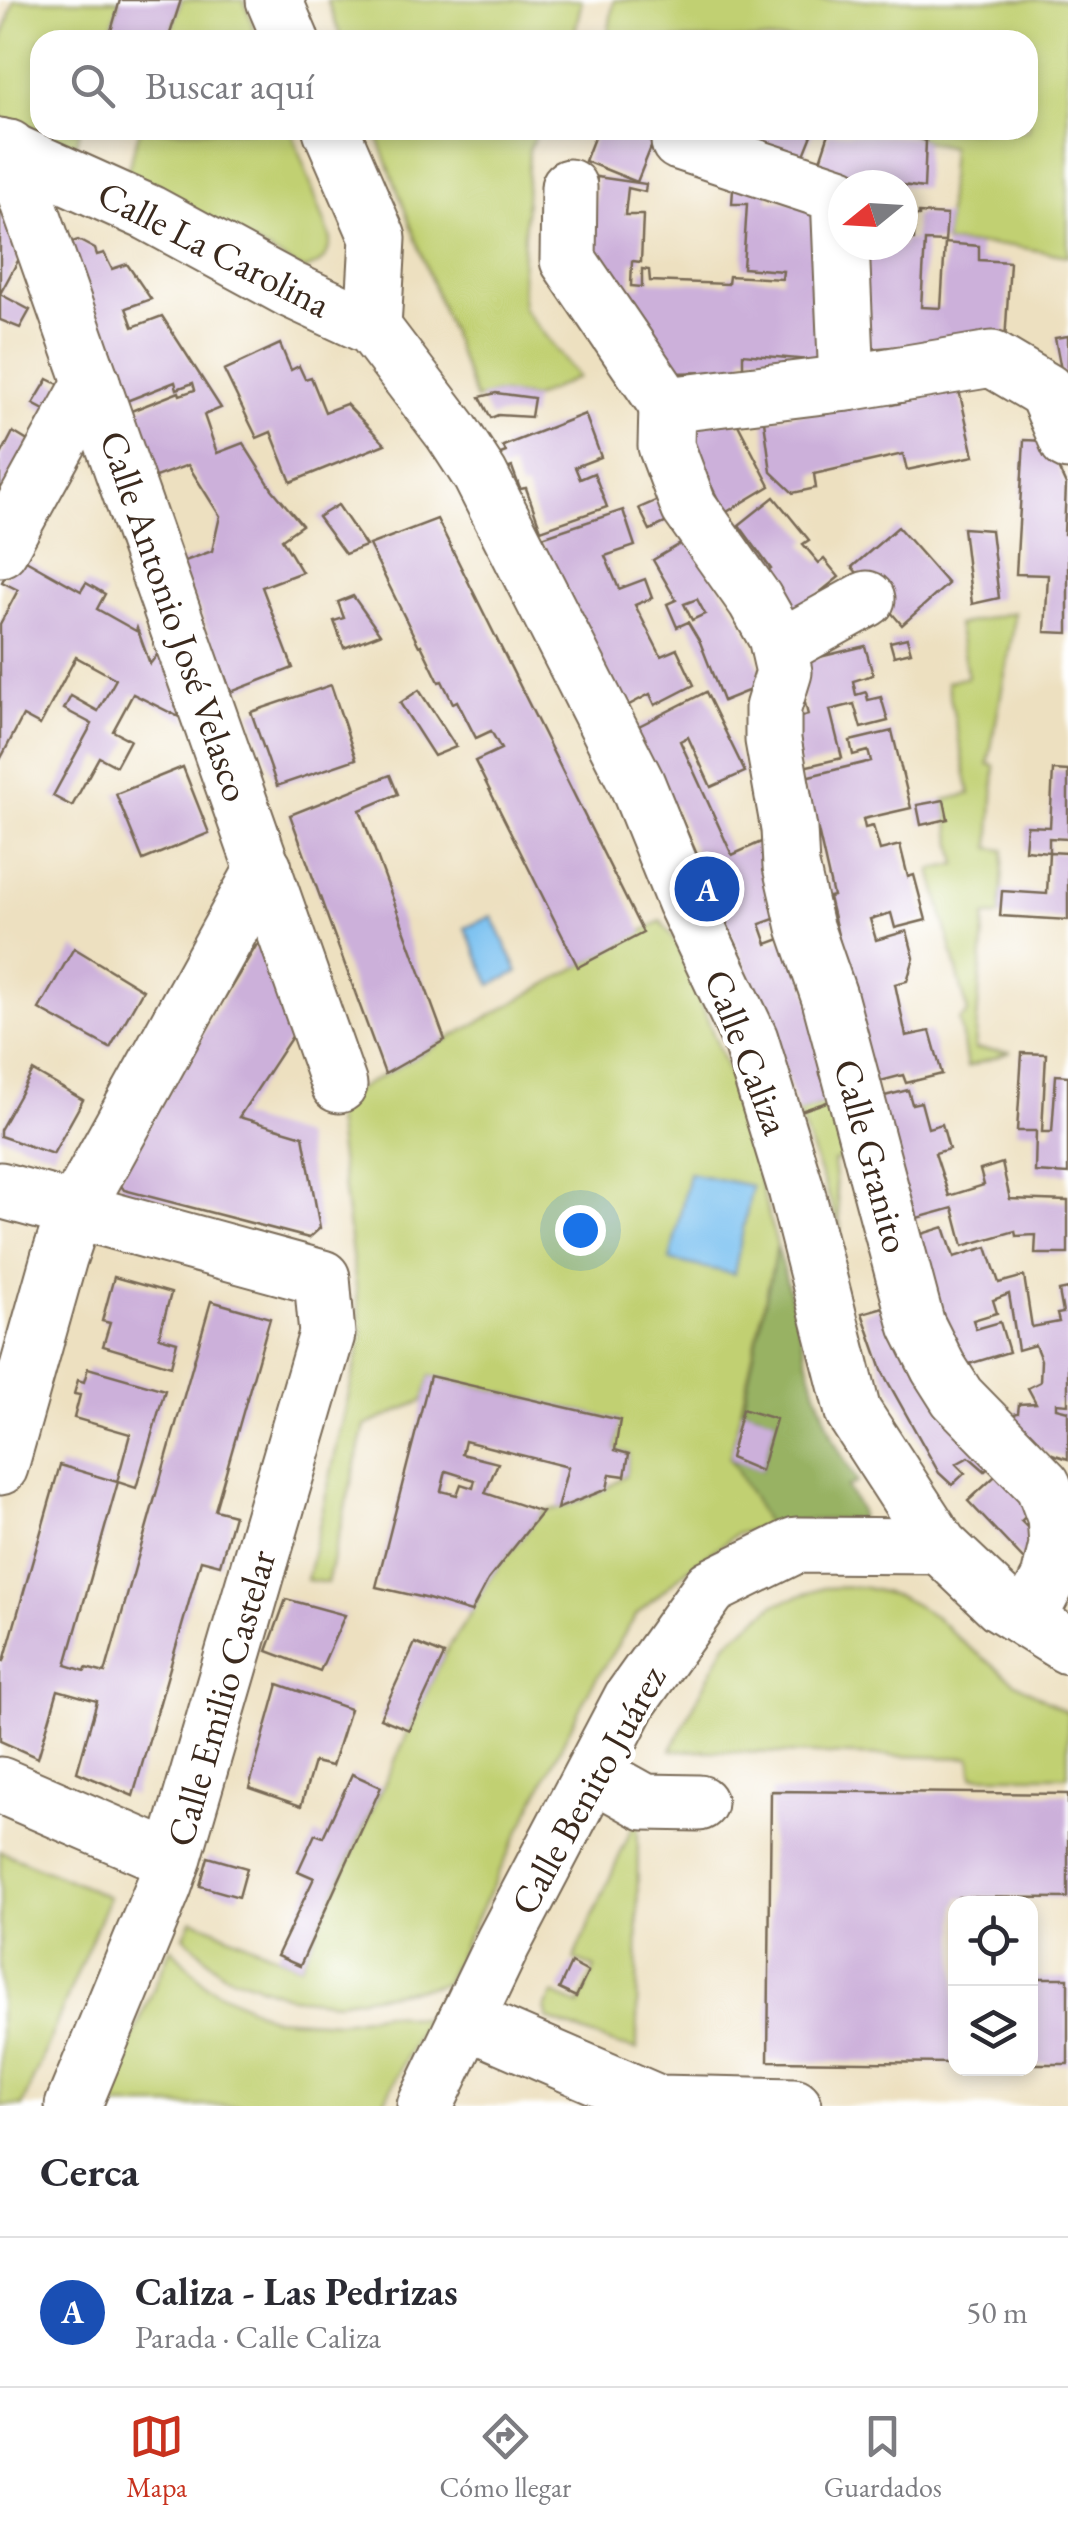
<!DOCTYPE html>
<html lang="es">
<head>
<meta charset="utf-8">
<style>
	body { margin:0; font-family:"EB Garamond",serif; background:#f2f2f3; color:#2b2b33 }
	.controls { position:absolute; right:30px; bottom:30px; display:grid; overflow:hidden; border-radius:20px; box-shadow:0 5px 15px #0003 }
	.controls button { width:90px; height:90px; display:grid; place-items:center; padding:0; border:0; border-bottom:2px solid #e1e1e2; background:#fff; color:#2b2b33; font:50px sans-serif }
	.compass { position:absolute; left:828px; top:170px; width:90px; height:90px; border-radius:50%; background:#fff; box-shadow:0 5px 15px #0003; rotate:252deg }
	.you { position:absolute; left:580px; top:1230px; width:35px; height:35px; margin:-25px; border:8px solid #fff; border-radius:50%; background:#1a73e8; box-shadow:0 0 0 15px #1a73e833 }
	.badge { display:grid; place-items:center; width:65px; height:65px; border-radius:50%; background:#c8321e; color:#fff; font-size:32px; font-weight:700 }
	.pin { position:absolute; translate:-50% -50%; border:5px solid #fff; box-shadow:0 2px 10px #0006 }
	.list { margin:0; padding:0; list-style:none }
	h2 { display:flex; justify-content:space-between; align-items:center; height:130px; margin:0; padding:0 40px; font-size:42px }
	h2 small { font-size:32px; font-weight:400; color:#7c7c81 }
	.list li { display:grid; grid-template-columns:65px 1fr auto; gap:30px; align-items:center; box-sizing:border-box; height:150px; padding:0 40px; border-top:2px solid #e1e1e2 }
	.list b { display:block; font-size:38px; white-space:nowrap }
	.list p { margin:0; font-size:32px; white-space:nowrap; color:#7c7c81 }
	.list em { font-size:32px; font-style:normal; color:#7c7c81 }
	.icon { flex:none; width:55px; height:55px; fill:none; stroke:currentColor; stroke-width:2; stroke-linecap:round; stroke-linejoin:round }
	.map { position:relative; flex:none; width:1068px; height:2106px; overflow:hidden }
	.search { position:absolute; background:#fff; box-shadow:0 5px 15px #0003; left:30px; right:30px; top:30px; height:110px; display:flex; align-items:center; gap:25px; box-sizing:border-box; padding:0 35px; border-radius:30px; color:#7c7c81; font-size:38px }
	.sheet { height:280px; background:#fff }
	nav { display:flex; justify-content:space-around; align-items:center; box-sizing:border-box; height:140px; border-top:2px solid #e1e1e2; background:#fff; font-size:28px; color:#7c7c81 }
	nav a { display:grid; justify-items:center; gap:5px }
	nav .on { color:#c8321e }
	.map>svg:first-child { display:block }
</style>
</head>
<body>
<div class="map">
<svg width="1068" height="2106" viewBox="0 0 1068 2106">
	<rect width="100%" height="100%" fill="#fff"/>
	<filter id="ink" filterUnits="userSpaceOnUse"><feTurbulence type="fractalNoise" baseFrequency=".01" numOctaves="2"/><feDisplacementMap in="SourceGraphic" scale="20" xChannelSelector="R" yChannelSelector="G"/><feConvolveMatrix kernelMatrix="1 2 1 2 8 2 1 2 1" color-interpolation-filters="sRGB"/></filter>
	<filter id="wash" filterUnits="userSpaceOnUse"><feTurbulence type="fractalNoise" baseFrequency=".0048" numOctaves="4" result="noise"/><feDisplacementMap in="SourceGraphic" scale="40" xChannelSelector="R" yChannelSelector="G"/><feGaussianBlur stdDeviation="2.25" result="paint"/><feColorMatrix in="noise" values="0 0 0 0 0 0 0 0 0 0 0 0 0 0 0 0 0 1.4 0 .05"/><feComposite in="paint" operator="in"/></filter>
	<g filter="url(#wash)">
		<rect width="100%" height="100%" fill="#ede0c0"/>
		<g fill="#c1d072" stroke="#7e7d48" stroke-width="2.5">
			<polygon points="14,0 120,0 108,40 40,40 40,130 80,130 73,152 0,125 0,47"/>
			<polygon points="181,0 244,0 258,40 168,40"/>
			<polygon points="327,0 582,0 573,40 342,40"/>
			<polygon points="614,0 1068,0 1068,256 1012,246 945,243 951,147 926,141 904,130 1028,130 1028,40 607,40"/>
			<path d="M140,130h151l40,109c-3,18 -9,26 -27,31l-178,-95z"/>
			<polygon points="375,130 538,130 529,150 522,271 523,308 578,377 534,398 496,393 476,400"/>
			<polygon points="1014,612 1013,631 988,764 995,766 990,848 1004,850 1000,916 985,916 975,1049 1011,1052 967,1067 959,1020 968,1013 931,870 957,864 944,800 970,794 947,682 968,677 957,625"/>
			<path d="M661,921l17,24 56,142 43,159 -47,212 38,67 -31,9 -47,33 -53,47 -48,76 -145,294 -106,18 -47,-5 -69,-24 -38,-37 8,-17 108,47 144,-311 27,-43 17,-32 54,-68c29,-6 59,-18 83,-36l4,-22 -14,-4 4,-30 -189,-44 -6,24 -59,26 -38,157 -20,-3 55,-245 -29,-232z"/>
			<polygon points="830,1101 845,1158 833,1162 841,1231 798,1112"/>
			<polygon points="862,1587 898,1596 935,1616 962,1642 1016,1683 1068,1713 1068,1776 973,1776 970,1758 671,1750 726,1643 775,1604 823,1588"/>
			<polygon points="638,1814 637,2050 617,2045 548,2019 545,2008 553,1994 579,2005 595,1968 574,1959"/>
			<polygon points="0,1851 109,1897 22,2106 0,2106"/>
			<polygon points="171,1948 207,1986 272,2018 338,2022 384,2013 425,2019 382,2106 103,2106"/>
		</g>
		<polygon fill="#98b264" stroke="#6a6e41" stroke-width="2.5" points="777,1246 815,1388 835,1443 857,1482 847,1488 860,1509 860,1519 796,1521 768,1525 730,1458 761,1470 776,1419 742,1409"/>
		<g fill="#78c0f0" stroke="#5a7587" stroke-width="2.5">
			<polygon points="492,916 518,972 491,985 465,928"/>
			<polygon points="689,1173 752,1186 734,1274 670,1260"/>
		</g>
		<g id="blocks">
			<g fill="#ccb0da" fill-rule="evenodd">
				<polygon points="120,0 181,0 168,40 141,40 111,31"/>
				<polygon points="597,130 658,130 637,182 585,161"/>
				<polygon points="692,130 814,130 798,170"/>
				<polygon points="829,133 919,138 926,141 924,188 903,185 843,185 815,176"/>
				<polygon points="734,175 769,186 768,201 826,202 820,361 743,354 743,371 674,373 590,258 597,177 646,184 645,192 628,188 625,215 643,215 641,262 632,261 631,286 642,287 642,269 649,270 650,281 728,284 729,276 782,279 783,271 743,268 747,204 732,204"/>
				<polygon points="0,203 20,257 0,294"/>
				<polygon points="919,213 947,215 945,242 925,241 921,307 941,308 945,243 979,246 979,260 1010,262 1005,342 940,339 939,343 856,350 862,245 903,245 903,240 914,240 915,216 919,216"/>
				<polygon points="78,240 95,249 97,255 104,253 112,269 127,264 151,299 126,308 133,327 162,316 221,408 204,415 217,453 243,443 272,489 302,525 282,539 302,572 262,587 293,668 231,692 200,610 174,565 212,551 220,516 188,465 150,479 126,413 179,392 180,395 195,390 193,383 177,389 175,382 124,402 66,244"/>
				<polygon points="0,294 30,310 20,328 0,320"/>
				<polygon points="1068,336 1068,374 1062,375 1055,338"/>
				<polygon points="280,344 291,370 299,366 305,379 311,377 325,412 346,404 385,444 291,482 271,432 257,438 224,370"/>
				<polygon points="48,379 62,386 48,412 33,404"/>
				<polygon points="959,390 974,456 907,470 903,454 814,474 816,488 793,493 771,472 764,421 890,396 892,405"/>
				<polygon points="496,393 534,398 531,417 498,415 491,418 480,397"/>
				<polygon points="585,414 601,457 575,467 580,479 594,473 607,507 541,530 526,488 520,489 512,467 501,471 495,456 506,452 503,446"/>
				<polygon points="734,417 770,486 725,513 682,428"/>
				<polygon points="13,432 31,443 0,500 0,457"/>
				<polygon points="1024,440 1046,441 1066,485 1064,534 1068,534 1068,633 1045,632 1048,575 1016,574"/>
				<polygon points="669,495 680,516 650,530 639,508"/>
				<polygon points="774,497 809,540 803,544 819,563 824,559 839,577 788,618 759,578 771,569 739,525"/>
				<polygon points="338,505 366,546 345,554 318,517"/>
				<polygon points="623,510 635,546 605,556 619,589 645,579 652,598 635,605 661,656 677,649 694,685 655,705 650,694 625,707 539,538"/>
				<polygon points="437,519 643,933 578,967 475,761 501,749 491,731 476,738 457,701 453,703 442,681 439,682 421,645 419,646 369,545"/>
				<polygon points="898,527 948,584 902,625 852,567"/>
				<polygon points="963,528 991,530 999,598 972,604"/>
				<path d="M689,539l53,83 23,62 -42,17 -23,-59 -12,-20 -11,5 -10,-23 9,-4 -23,-40zM697,599l8,15 -13,6 -8,-16z"/>
				<polygon points="17,555 81,591 86,583 105,594 97,609 136,631 137,628 150,664 163,647 189,722 133,694 113,731 130,740 116,766 99,757 72,806 53,796 92,724 64,709 71,696 98,711 116,679 76,657 40,725 23,716 0,760 0,624 18,590 2,582"/>
				<polygon points="353,596 380,634 344,648 334,621 344,618 338,602"/>
				<polygon points="907,638 911,652 894,656 890,642"/>
				<polygon points="865,646 873,675 853,681 856,695 866,692 868,700 881,697 888,721 861,728 854,704 830,710 842,758 799,768 788,720 808,715 795,663"/>
				<polygon points="331,685 356,759 277,786 251,712"/>
				<polygon points="419,690 434,713 456,747 434,756 400,703"/>
				<polygon points="706,692 745,772 711,787 688,737 680,741 732,855 770,838 788,914 760,924 767,944 791,935 813,1010 820,1074 830,1101 798,1112 770,1023 675,804 668,807 629,731"/>
				<polygon points="892,731 911,808 863,819 865,828 873,826 880,850 900,845 908,877 914,875 926,920 895,928 891,913 870,919 876,940 907,931 914,958 907,981 895,984 906,1036 930,1031 942,1074 906,1083 903,1075 873,1083 829,897 833,896 818,830 815,831 801,778 871,761 868,751 853,755 850,741"/>
				<polygon points="183,767 209,833 143,860 116,794"/>
				<polygon points="1053,770 1068,771 1068,839 1049,838 1049,852 1025,850 1027,826 1050,827"/>
				<polygon points="390,775 398,794 360,810 445,1040 385,1074 290,815"/>
				<polygon points="944,800 948,819 921,825 917,805"/>
				<polygon points="1049,852 1068,853 1068,920 1000,916 1002,891 1047,894"/>
				<polygon points="261,943 293,1011 287,1023 297,1029 239,1117 303,1136 320,1228 309,1238 124,1190 117,1180 190,1055 256,946"/>
				<polygon points="74,948 143,990 110,1048 39,1009"/>
				<polygon points="1022,1053 1046,1054 1042,1132 1052,1132 1056,1075 1068,1076 1068,1174 1035,1172 1036,1131 1017,1131"/>
				<polygon points="33,1071 83,1100 53,1154 0,1136 0,1130"/>
				<polygon points="908,1090 912,1104 921,1102 928,1128 942,1124 949,1149 935,1153 949,1196 984,1185 980,1170 1002,1163 1010,1199 1068,1201 1068,1254 1035,1254 1036,1235 1016,1236 1015,1231 963,1246 953,1208 910,1220 877,1098"/>
				<polygon points="944,1227 954,1257 987,1247 999,1283 1024,1276 1032,1327 1059,1322 1057,1314 1063,1313 1059,1291 1068,1289 1068,1404 1056,1403 1056,1408 1068,1411 1068,1459 1046,1452 994,1419 1018,1413 1019,1404 1036,1403 1028,1388 1040,1382 1041,1360 1035,1345 1018,1350 1009,1294 993,1300 997,1313 973,1320 976,1329 1000,1322 1009,1352 956,1368 915,1236"/>
				<polygon points="114,1277 171,1293 159,1337 177,1342 171,1366 103,1346 110,1323 102,1321"/>
				<polygon points="211,1301 270,1318 215,1510 234,1515 220,1565 201,1560 133,1796 77,1772 97,1701 58,1690 38,1758 0,1741 0,1660 4,1661 60,1465 117,1482 130,1434 74,1418 80,1395 74,1394 78,1380 84,1382 88,1368 165,1390 136,1488 118,1482 66,1665 85,1671 86,1668 105,1673"/>
				<polygon points="894,1304 997,1460 985,1471 969,1457 956,1464 965,1473 952,1485 939,1473 883,1373 862,1313"/>
				<path d="M430,1376l190,44 -5,30 14,4 -4,22 -15,-2 -3,15 -50,20 11,-42 -103,-26 -3,13 36,9 -13,30 57,19 -54,68 -17,32 -46,-14 -49,-11zM446,1471l29,9 -2,8 -12,-4 -4,11 -16,-4z"/>
				<polygon points="742,1409 776,1419 761,1471 730,1458"/>
				<polygon points="1005,1467 1034,1509 1021,1521 1043,1543 1024,1560 968,1501"/>
				<polygon points="286,1599 345,1615 320,1671 267,1651"/>
				<polygon points="415,1643 444,1655 409,1730 380,1718"/>
				<polygon points="278,1684 350,1709 332,1766 314,1762 301,1806 249,1788"/>
				<polygon points="352,1774 381,1787 300,1966 277,1956 314,1878 298,1871 315,1834 323,1837"/>
				<polygon points="771,1791 1068,1794 1068,1898 959,1897 958,1904 956,1904 956,2063 768,2061"/>
				<polygon points="208,1857 247,1868 239,1897 200,1886"/>
				<polygon points="571,1963 588,1972 576,1997 559,1989"/>
				<rect x="1030" y="1978" width="38" height="86"/>
			</g>
		</g>
	</g>
	<g filter="url(#ink)">
		<use href="#blocks" fill-opacity="0" stroke="#796a57" stroke-width="2.5"/>
		<g fill="none" stroke-linecap="round" stroke-linejoin="round">
			<g stroke="#796a57" stroke-width="59">
				<g id="minor">
					<polyline points="274,0 291,40"/>
					<polyline points="331,130 378,238 373,328"/>
					<polyline points="684,130 679,142 839,195 847,383"/>
					<polyline points="0,146 149,213 291,290 373,328 452,432 480,475 637,784 684,900 750,1039 796,1189 853,1412 940,1546 1001,1604 1068,1646"/>
					<polyline points="9,148 339,1085"/>
					<polyline points="569,187 568,260 667,405"/>
					<polyline points="667,405 666,446 689,507 755,600 776,637 784,672 773,708 773,740 789,829 791,866 805,927 829,996 917,1325 938,1367 957,1397 1043,1485 1055,1517 1057,1545 1049,1579 1028,1619"/>
					<polyline points="667,405 847,383 992,359 1046,391 1068,442"/>
					<polyline points="0,549 92,382"/>
					<polyline points="779,648 867,599"/>
					<polyline points="0,1190 322,1278 327,1334 173,1860 164,1886 73,2106"/>
					<polyline points="0,1467 59,1258 75,1211 264,868"/>
					<polyline points="593,1773 645,1802 699,1803"/>
					<polyline points="0,1785 173,1860"/>
					<polyline points="466,2020 658,2103 794,2106"/>
					<polyline points="425,2106 503,1943 631,1699 711,1587 796,1545 940,1546"/>
				</g>
			</g>
			<use href="#minor" stroke="#fff" stroke-width="55"/>
		</g>
	</g>
	<g text-anchor="middle" stroke-width="10" stroke-linejoin="round" paint-order="stroke">
		<g font-size="38" fill="#3b2a1e" stroke="#fff">
			<text transform="translate(214 249) rotate(27)" y="13">Calle La Carolina</text>
			<text transform="translate(175 616) rotate(71)" y="13">Calle Antonio José Velasco</text>
			<text transform="translate(747 1052) rotate(69)" y="13">Calle Caliza</text>
			<text transform="translate(872 1156) rotate(75)" y="13">Calle Granito</text>
			<text transform="translate(221 1698) rotate(-74)" y="13">Calle Emilio Castelar</text>
			<text transform="translate(588 1790) rotate(-61)" y="13">Calle Benito Juárez</text>
		</g>
	</g>
</svg>
<div class="controls">
<button><svg class="icon" aria-label="locate" viewBox="0 0 24 24"><circle cx="12" cy="12" r="6"/><path d="M12 2v4M12 18v4M2 12h4M18 12h4"/></svg></button>
<button><svg class="icon" aria-label="layers" viewBox="0 0 24 24"><path d="M12 4l9 5-9 5-9-5zM3 14l9 5 9-5"/></svg></button>
</div>
<svg class="compass" viewBox="-18 -18 36 36"><path d="M0-13l5 13h-10z" fill="#e53935"/><path d="M0 13l5-13h-10z" fill="#7c7c81"/></svg>
<div class="you"></div>
<div class="pin badge" style="left:707px;top:889px;background:#1a4fb4">A</div>
<div class="search"><svg class="icon" aria-label="search" viewBox="0 0 24 24"><circle cx="10" cy="10" r="6"/><path d="M15 15l6 6"/></svg>Buscar aquí</div>
</div>
<section class="sheet">
<h2>Cerca<small></small></h2>
<ul class="list">
<li><span class="badge" style="background:#1a4fb4">A</span><div><b>Caliza - Las Pedrizas</b><p>Parada · Calle Caliza</p></div><em>50 m</em></li>
</ul>
</section>
<nav>
<a class="on"><svg class="icon" aria-label="map" viewBox="0 0 24 24"><path d="M3 6l6-2 6 2 6-2v14l-6 2-6-2-6 2zM9 4v14M15 6v14"/></svg>Mapa</a>
<a><svg class="icon" aria-label="directions" viewBox="0 0 24 24"><path d="M12 3l9 9-9 9-9-9zM9 14v-3h6M13 9l2 2-2 2"/></svg>Cómo llegar</a>
<a><svg class="icon" aria-label="saved" viewBox="0 0 24 24"><path d="M7 4h10v16l-5-4-5 4z"/></svg>Guardados</a>
</nav>
</body>
</html>
